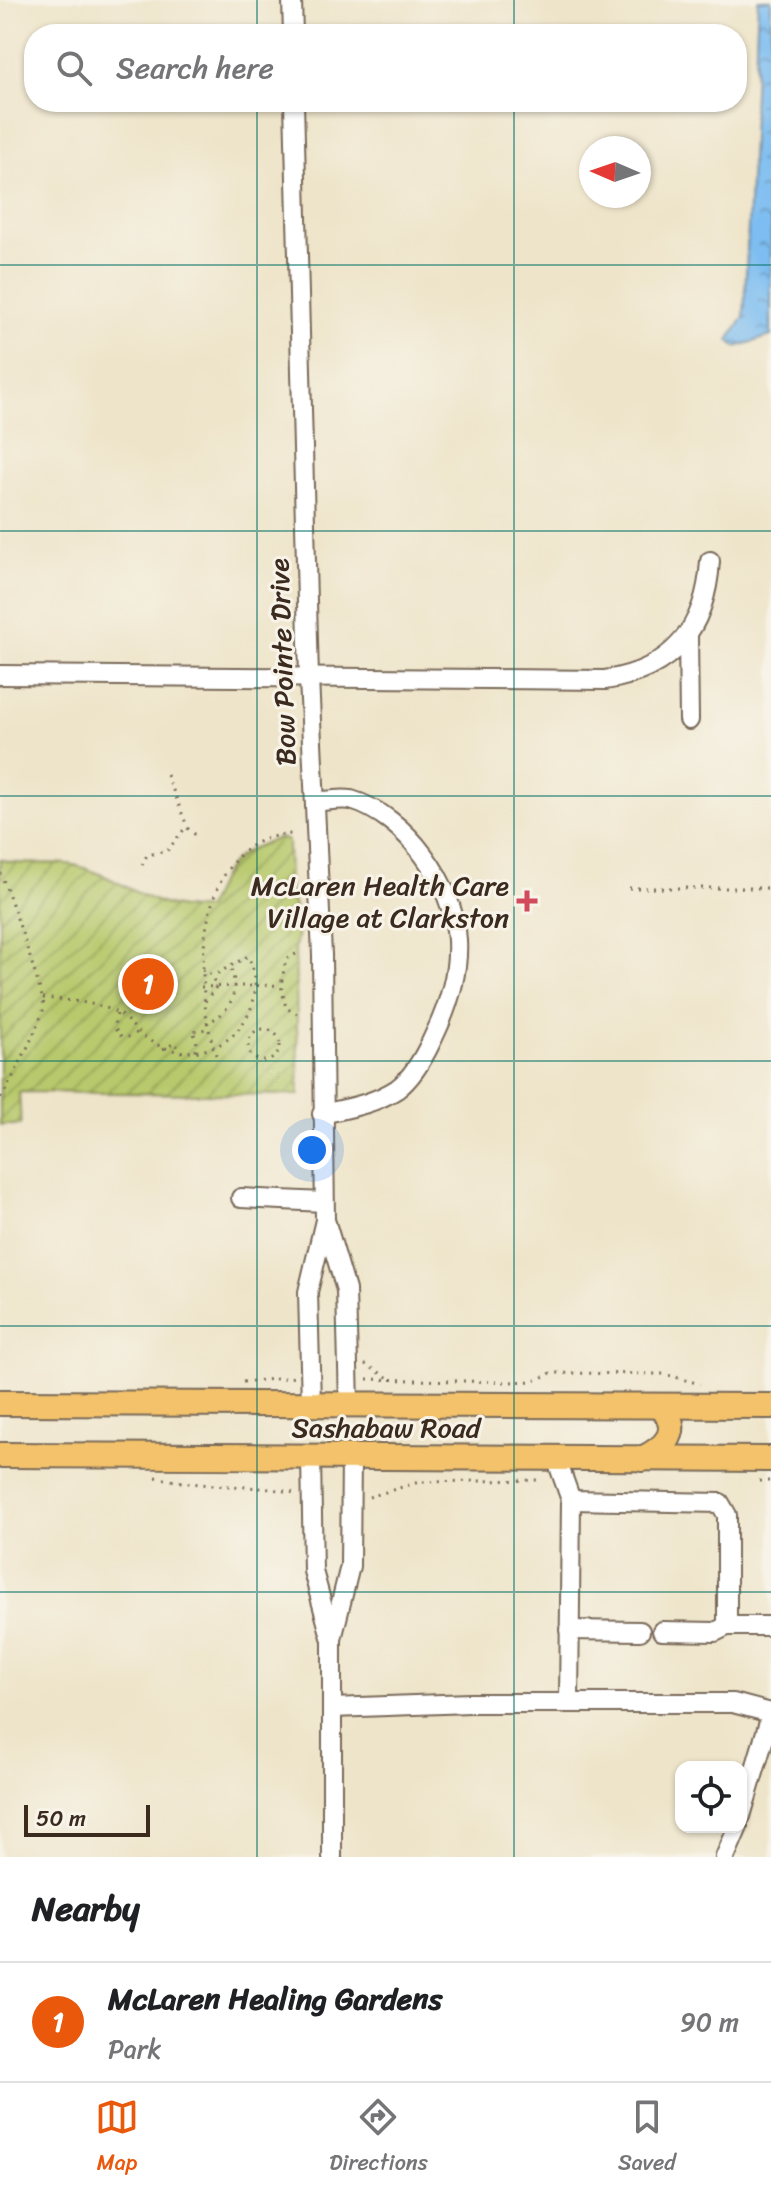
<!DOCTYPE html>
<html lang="en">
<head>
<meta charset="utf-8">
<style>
	body { margin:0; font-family:Sriracha,sans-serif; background:#f2f2f2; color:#202124 }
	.controls { position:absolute; right:24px; bottom:24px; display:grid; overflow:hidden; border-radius:16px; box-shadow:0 2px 6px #0004 }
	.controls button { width:72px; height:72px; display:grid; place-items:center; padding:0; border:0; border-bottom:2px solid #e0e0e0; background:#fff; color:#202124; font:40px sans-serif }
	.compass { position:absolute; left:579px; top:136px; width:72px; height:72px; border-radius:50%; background:#fff; box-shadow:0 2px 6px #0004; rotate:272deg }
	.scale { position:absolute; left:24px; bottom:20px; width:126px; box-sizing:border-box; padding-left:8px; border:4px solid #3b2a1e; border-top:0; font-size:22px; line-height:28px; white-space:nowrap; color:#3b2a1e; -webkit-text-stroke:6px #f7f3e8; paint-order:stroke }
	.you { position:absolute; left:312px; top:1150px; width:28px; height:28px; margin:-20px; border:6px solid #fff; border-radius:50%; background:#1a73e8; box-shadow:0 0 0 12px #1a73e833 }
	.badge { display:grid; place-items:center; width:52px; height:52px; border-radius:50%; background:#ea580c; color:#fff; font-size:26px; font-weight:700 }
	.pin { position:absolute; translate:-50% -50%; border:4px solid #fff; box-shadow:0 2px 8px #0006 }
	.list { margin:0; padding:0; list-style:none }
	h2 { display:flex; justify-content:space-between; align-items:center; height:104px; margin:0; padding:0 32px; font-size:34px }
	h2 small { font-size:26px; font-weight:400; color:#757577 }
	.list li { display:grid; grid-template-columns:52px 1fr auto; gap:24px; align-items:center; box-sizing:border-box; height:120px; padding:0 32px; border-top:2px solid #e0e0e0 }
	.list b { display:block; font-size:30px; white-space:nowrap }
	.list p { margin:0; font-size:26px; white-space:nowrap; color:#757577 }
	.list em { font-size:26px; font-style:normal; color:#757577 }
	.icon { flex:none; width:44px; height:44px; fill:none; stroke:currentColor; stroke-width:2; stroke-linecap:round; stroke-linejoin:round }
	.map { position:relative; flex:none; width:771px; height:1857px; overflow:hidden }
	.search { position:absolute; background:#fff; box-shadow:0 2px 6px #0004; left:24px; right:24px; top:24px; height:88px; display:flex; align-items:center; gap:20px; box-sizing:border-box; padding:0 28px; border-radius:32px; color:#757577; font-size:30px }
	.sheet { height:224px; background:#fff }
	nav { display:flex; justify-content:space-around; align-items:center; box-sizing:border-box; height:112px; border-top:2px solid #e0e0e0; background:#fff; font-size:22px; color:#757577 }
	nav a { display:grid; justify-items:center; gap:4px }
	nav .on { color:#ea580c }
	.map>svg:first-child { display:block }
</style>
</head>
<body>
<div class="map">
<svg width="771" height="1857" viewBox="0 0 771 1857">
	<defs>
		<pattern id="garden-furrows" width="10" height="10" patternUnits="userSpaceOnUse" patternTransform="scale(2)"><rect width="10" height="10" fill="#b7c96c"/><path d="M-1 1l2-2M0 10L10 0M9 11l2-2" fill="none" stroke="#96a358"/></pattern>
		<pattern id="water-ripples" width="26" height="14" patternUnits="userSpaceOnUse" patternTransform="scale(2)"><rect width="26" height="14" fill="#7dbdf1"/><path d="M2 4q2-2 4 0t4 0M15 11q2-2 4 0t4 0" fill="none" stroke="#689ac3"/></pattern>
	</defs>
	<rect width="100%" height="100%" fill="#f7f3e8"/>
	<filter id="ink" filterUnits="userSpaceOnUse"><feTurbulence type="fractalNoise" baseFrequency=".0125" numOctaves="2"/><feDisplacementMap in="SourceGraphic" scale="16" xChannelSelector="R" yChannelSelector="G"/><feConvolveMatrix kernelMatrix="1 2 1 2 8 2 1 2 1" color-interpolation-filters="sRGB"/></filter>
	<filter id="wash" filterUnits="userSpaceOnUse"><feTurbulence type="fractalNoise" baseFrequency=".006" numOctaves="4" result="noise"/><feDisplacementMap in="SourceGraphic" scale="32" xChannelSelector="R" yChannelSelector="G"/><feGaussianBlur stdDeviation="1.8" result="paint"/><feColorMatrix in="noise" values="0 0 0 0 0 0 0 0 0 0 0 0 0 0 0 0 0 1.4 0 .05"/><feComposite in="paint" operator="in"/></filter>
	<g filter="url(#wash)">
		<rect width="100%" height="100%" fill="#eee4c9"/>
		<path fill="url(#garden-furrows)" stroke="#797a45" stroke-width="2" d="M280,838l8,3 1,54 11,24 -5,30 4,146 -280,-3 2,33h-21v-266c22,9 50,1 74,6 52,13 74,47 132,44 22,-44 22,-55 74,-71z"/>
		<polygon fill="url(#water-ripples)" stroke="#5c7488" stroke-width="2" points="758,0 771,0 771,336 736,347 729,340 744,317"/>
	</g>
	<g filter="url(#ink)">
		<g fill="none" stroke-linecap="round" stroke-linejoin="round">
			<g stroke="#7a6b5a" stroke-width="22">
				<g id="minor">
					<polyline points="292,0 293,34"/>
					<polyline points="294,102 309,678 322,955 325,1220 308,1292 311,1404"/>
					<polyline points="688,636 689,720"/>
					<path d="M0,675l605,5c68,-10 101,-52 105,-119"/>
					<path d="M315,802c11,-1 25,-4 36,-2 55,16 103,84 106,140 2,35 -9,68 -25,100 -8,17 -19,37 -35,49 -23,15 -49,19 -75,25"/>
					<polyline points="241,1198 324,1202"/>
					<polyline points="326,1223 346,1290 349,1404"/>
					<polyline points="311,1457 313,1571 331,1637"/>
					<polyline points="556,1458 571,1500 569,1703"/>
					<polyline points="571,1500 720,1503 727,1515 727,1626 771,1626"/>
					<polyline points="569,1630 640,1631"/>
					<polyline points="662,1631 715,1632 727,1626"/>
					<polyline points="332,1708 470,1703 733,1703 771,1713"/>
					<polyline points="741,1816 771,1715"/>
					<polyline points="332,1857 332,1639 350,1566 351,1457"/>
					<polyline points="725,1857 738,1827"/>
				</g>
			</g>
			<g stroke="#7a6b5a" stroke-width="28">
				<g id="major">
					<polyline points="0,1403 771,1406"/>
					<polyline points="0,1455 771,1459"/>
					<path d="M642,1459c24,-12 41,-28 19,-53"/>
				</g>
			</g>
			<g stroke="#7a6b5a" stroke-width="3" stroke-dasharray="2 6" stroke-linecap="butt">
				<polyline points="167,775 187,826"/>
				<polyline points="142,865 147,855 167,851 186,827 197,836"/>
				<path d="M0,873c5,7 44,124 44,133 0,10 -38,87 -44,93"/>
				<polyline points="629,888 771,888"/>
				<polyline points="296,954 286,959 281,985 286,1008 297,1014"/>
				<polyline points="202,970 212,975 216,987 203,1004"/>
				<polyline points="201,987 281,985"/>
				<path d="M43,998c22,2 52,4 73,14 10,5 18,17 27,24 32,25 80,21 102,-16 13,-21 13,-42 3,-64l-35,20"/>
				<polyline points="117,1014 114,1025 118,1035 128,1037 138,1032"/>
				<path d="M206,1023c26,-10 34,-33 24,-57"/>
				<circle cx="264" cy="1045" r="16"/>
				<polyline points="163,1049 175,1043 182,1053"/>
				<polyline points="196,1051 197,1039 192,1031 208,1029"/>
				<path d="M216,1055c-24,-68 -23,-218 76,-221"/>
				<polyline points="365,1364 392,1380"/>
				<polyline points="367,1379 509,1382 534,1381 551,1373 664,1374 700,1384"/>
				<polyline points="243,1382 295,1377"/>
				<path d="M156,1477c48,12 92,6 139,16"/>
				<polyline points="759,1481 771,1481"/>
				<polyline points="369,1497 419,1482 539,1480"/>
			</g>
			<use href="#minor" stroke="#fff" stroke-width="18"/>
			<use href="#major" stroke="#f3c26a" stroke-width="24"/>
		</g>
	</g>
	<path fill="none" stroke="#0f766e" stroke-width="2" stroke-opacity="0.55" d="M257,0v34M514,0v34M257,102v1755M514,102v1755M0,265h771M0,531h771M0,796h771M0,1061h771M0,1326h771M0,1592h771"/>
	<path fill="#d1495b" stroke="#f7f3e8" stroke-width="3" d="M523 889h8v8h8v8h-8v8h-8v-8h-8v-8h8z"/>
	<g text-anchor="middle" stroke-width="6" stroke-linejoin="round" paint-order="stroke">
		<g font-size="28" fill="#3b2a1e" stroke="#f7f3e8">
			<text transform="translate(282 662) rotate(-92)" y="10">Bow Pointe Drive</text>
			<text x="386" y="1437">Sashabaw Road</text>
		</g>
		<g font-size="28" fill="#3b2a1e" stroke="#f7f3e8" text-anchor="end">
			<text x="509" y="895">McLaren Health Care<tspan x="509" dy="32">Village at Clarkston</tspan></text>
		</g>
	</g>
</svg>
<div class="controls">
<button><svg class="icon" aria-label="locate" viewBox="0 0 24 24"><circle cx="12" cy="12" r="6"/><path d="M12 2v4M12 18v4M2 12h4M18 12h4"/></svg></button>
</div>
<svg class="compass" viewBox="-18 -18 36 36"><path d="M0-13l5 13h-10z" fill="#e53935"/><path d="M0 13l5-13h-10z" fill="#757577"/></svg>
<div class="scale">50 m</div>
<div class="you"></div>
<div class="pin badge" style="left:148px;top:984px">1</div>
<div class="search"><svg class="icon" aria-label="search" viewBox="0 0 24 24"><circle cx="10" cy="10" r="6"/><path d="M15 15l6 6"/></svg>Search here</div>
</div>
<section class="sheet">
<h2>Nearby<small></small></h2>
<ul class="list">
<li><span class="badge">1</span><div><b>McLaren Healing Gardens</b><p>Park</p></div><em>90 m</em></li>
</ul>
</section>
<nav>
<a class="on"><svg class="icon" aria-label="map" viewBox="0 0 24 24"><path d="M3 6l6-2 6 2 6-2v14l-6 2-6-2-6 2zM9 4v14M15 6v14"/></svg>Map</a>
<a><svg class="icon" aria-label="directions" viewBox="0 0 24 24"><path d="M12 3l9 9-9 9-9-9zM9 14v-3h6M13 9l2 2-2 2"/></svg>Directions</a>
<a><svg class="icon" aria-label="saved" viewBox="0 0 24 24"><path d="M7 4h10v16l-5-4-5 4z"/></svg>Saved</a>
</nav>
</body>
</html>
